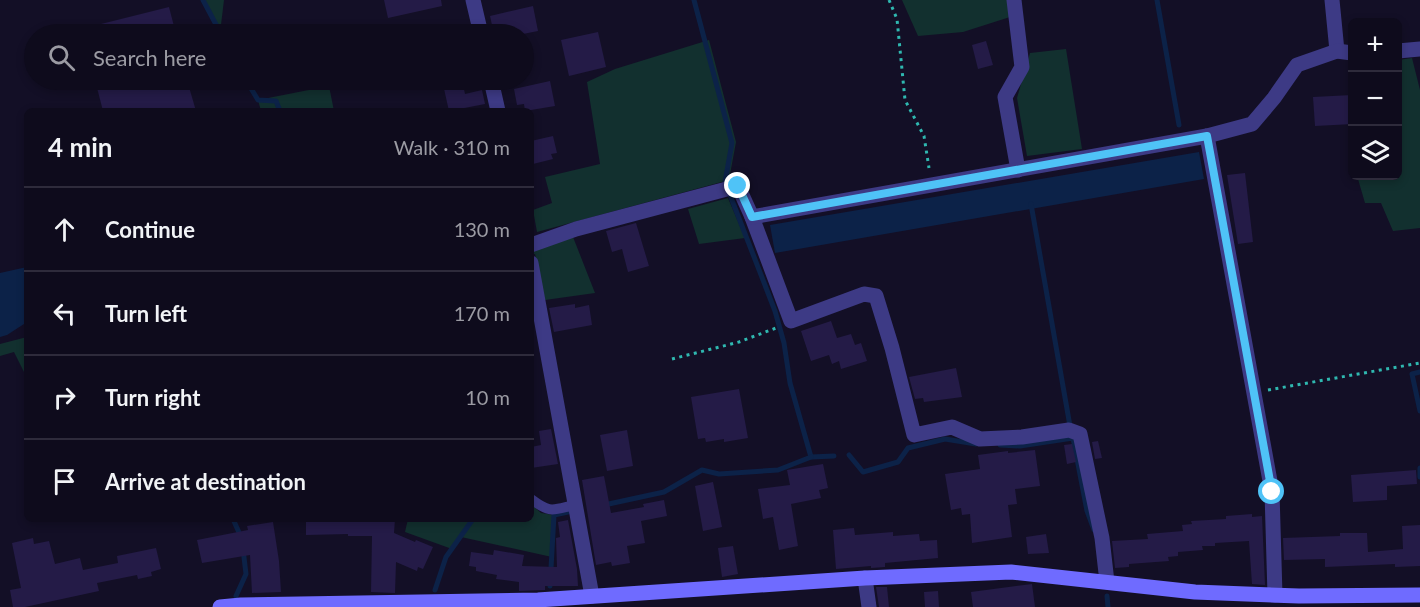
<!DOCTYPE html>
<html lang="en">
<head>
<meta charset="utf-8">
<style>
	body { margin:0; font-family:Lato,sans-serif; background:#171425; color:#f1f3f6 }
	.controls { position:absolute; right:18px; top:18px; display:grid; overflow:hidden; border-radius:9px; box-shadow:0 3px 9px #0003 }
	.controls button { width:54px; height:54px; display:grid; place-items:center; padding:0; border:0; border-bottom:2px solid #2e2b3b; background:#0e0b1c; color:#f1f3f6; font:30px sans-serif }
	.stop { position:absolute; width:18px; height:18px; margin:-14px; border:4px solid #4fc3f7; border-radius:50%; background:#fff }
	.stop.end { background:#4fc3f7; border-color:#fff; box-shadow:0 2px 6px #0008 }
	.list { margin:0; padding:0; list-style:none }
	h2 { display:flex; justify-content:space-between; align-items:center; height:78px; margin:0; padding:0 24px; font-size:26px }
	h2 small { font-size:20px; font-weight:400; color:#9b9ba3 }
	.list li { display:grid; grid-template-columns:39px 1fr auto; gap:18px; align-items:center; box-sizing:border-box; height:84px; padding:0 24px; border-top:2px solid #2e2b3b }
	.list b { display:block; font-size:22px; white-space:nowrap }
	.list em { font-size:20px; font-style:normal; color:#9b9ba3 }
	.icon { flex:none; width:33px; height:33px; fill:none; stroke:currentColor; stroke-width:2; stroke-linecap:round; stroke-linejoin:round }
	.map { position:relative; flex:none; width:1420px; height:607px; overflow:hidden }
	.search { position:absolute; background:#0e0b1c; box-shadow:0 3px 9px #0003; left:24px; top:24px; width:510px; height:66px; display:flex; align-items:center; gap:15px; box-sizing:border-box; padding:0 21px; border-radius:33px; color:#9b9ba3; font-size:22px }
	.panel { position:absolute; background:#0e0b1c; box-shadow:0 3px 9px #0003; left:24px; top:108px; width:510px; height:414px; border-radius:9px }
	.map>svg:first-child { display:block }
</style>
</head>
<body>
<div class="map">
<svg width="1420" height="607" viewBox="0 0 1420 607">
	<rect width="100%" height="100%" fill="#130f26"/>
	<g fill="#12302f">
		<polygon points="203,0 224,0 220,33"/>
		<polygon points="902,0 1008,0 1010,17 963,32 918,36"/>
		<polygon points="709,40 736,142 729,180 537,232 533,210 552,203 545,177 600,164 587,82 615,69"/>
		<polygon points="1066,49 1082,149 1027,156 1017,98 1030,53"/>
		<polygon points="1412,58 1420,90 1420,228 1393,231 1381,203 1365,203 1358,179 1380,176 1398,176 1398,60"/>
		<polygon points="329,86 334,111 261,111 258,100"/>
		<polygon points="728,198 745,238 699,244 688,209"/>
		<polygon points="573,237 595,293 545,300 535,254 531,254 531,249"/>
		<polygon points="27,337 27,378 14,352 0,356 0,344"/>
		<polygon points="531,504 541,513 554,515 552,557 461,537 452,549 405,532 408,519 531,519"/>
	</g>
	<g fill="#0c2248">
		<polygon points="1199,152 1204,179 775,253 770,225"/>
		<polygon points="27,267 27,322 7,335 0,337 0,273"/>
	</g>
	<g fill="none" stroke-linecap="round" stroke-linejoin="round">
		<g stroke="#0c2248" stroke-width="5">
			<polyline points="203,0 221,34"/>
			<polyline points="694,0 732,143 725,182"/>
			<polyline points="1157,0 1179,125"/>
			<polyline points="246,80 258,100 276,101 280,111"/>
			<polyline points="730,195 775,311 784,343 790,383 811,457 834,456"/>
			<polyline points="1031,204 1070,426"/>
			<polyline points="1420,372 1412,374 1420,411"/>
			<polyline points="1000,445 1020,446 1073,438 1087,511 1094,530"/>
			<polyline points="849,455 863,472 898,462 908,448 945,439 976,444"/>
			<polyline points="1420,468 1420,477"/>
			<polyline points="604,505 664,492 702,470 719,474 778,470 811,457"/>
			<polyline points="233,519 241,537"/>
			<polyline points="550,586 554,515 568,512"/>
			<polyline points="435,590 446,557 473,519"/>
			<polyline points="236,596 246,574 243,549"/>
			<polyline points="1107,596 1108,607"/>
		</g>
	</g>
	<g fill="#241b47">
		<polygon points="384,0 441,0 442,6 388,18"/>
		<polygon points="533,6 538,31 523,34 494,34 490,16"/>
		<polygon points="169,7 176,34 82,34 81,29"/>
		<polygon points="598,32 606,67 569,76 561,40"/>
		<polygon points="986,41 993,65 978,69 972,45"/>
		<polygon points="95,80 187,80 196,111 103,111"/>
		<polygon points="442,80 462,80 465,94 482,90 485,104 449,111"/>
		<polygon points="550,81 555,106 525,111 524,104 517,105 514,89"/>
		<polygon points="1352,95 1353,124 1315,126 1313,97"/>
		<polygon points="553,136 557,153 551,154 553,159 533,164 531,141"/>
		<polygon points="1245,173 1253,242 1238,244 1227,175"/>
		<polygon points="636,223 649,266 628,272 622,249 612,252 606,231"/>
		<polygon points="575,304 575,308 589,305 592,325 554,332 549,308"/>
		<polygon points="831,321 837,338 851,334 855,345 861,343 867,361 841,369 839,361 832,364 829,355 811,361 801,331"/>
		<polygon points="956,368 962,397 924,402 923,398 915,399 909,377"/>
		<polygon points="739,389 748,438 724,442 724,439 706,442 705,438 698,439 691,397"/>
		<polygon points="551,429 558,464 531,468 531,447 541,445 539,431"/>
		<polygon points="627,430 633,466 607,471 600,435"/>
		<polygon points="1098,441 1102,458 1095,459 1092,442"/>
		<polygon points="1072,444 1076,462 1067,464 1064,445"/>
		<polygon points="1035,450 1040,486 1015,489 1017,504 1008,505 1012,537 972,543 970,514 962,515 961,508 951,510 945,474 980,469 978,455 1008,451 1008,453"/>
		<polygon points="823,464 828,488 819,490 821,498 791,504 798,546 779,550 773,517 763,519 758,489 790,485 787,470"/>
		<polygon points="1416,470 1417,484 1387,486 1387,500 1353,502 1351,475"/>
		<polygon points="604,476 611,513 644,507 643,504 664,500 667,516 641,521 645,543 627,546 630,563 612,566 611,562 596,565 582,480"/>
		<polygon points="713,482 722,527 703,531 695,486"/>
		<polygon points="1252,514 1252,517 1262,516 1265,585 1252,584 1249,541 1215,543 1215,546 1202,546 1203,550 1178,552 1178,556 1168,557 1169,561 1129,564 1129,567 1115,568 1112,541 1148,539 1147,534 1183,531 1182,525 1192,524 1191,521 1226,519 1226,516"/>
		<polygon points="306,519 395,519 394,533 415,542 416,540 433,547 423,569 418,567 417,571 396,562 395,593 371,592 372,536 348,536 348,534 306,535"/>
		<polygon points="568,520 577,569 578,586 545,586 545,590 519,591 519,582 496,579 497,575 476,571 476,567 469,566 471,552 493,555 494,550 524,555 522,566 557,567 556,538 560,537 558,522"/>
		<polygon points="273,522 279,561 281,592 252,593 250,555 202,563 197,540 248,530 247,526"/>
		<polygon points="1420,525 1420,566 1395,567 1395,564 1325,567 1325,559 1284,560 1283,538 1340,536 1340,533 1367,533 1368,552 1403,549 1402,526"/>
		<polygon points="854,528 855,535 893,532 893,536 919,534 920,541 937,540 938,558 885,563 885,567 871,568 871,566 836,569 833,530"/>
		<polygon points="1046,534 1049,553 1028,554 1026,537"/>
		<polygon points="33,538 34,544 49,541 55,564 80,558 83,570 118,563 117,556 156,548 161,569 151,572 152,576 138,579 137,575 97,583 99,591 25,607 13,607 10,590 21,588 12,543"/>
		<polygon points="733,546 738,574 722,577 718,548"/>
		<polygon points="1032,584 1035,607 973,607 971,592"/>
		<polygon points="876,587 887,587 889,607 879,607"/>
		<polygon points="938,591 939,607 925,607 924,592"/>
	</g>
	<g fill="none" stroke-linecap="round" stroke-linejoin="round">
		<g stroke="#2fb8b0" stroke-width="3" stroke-dasharray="3 4.5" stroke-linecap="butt">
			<polyline points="889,0 897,19 905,100 924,136 929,168"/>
			<polyline points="672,359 739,342 776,328"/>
			<polyline points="1268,390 1420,363"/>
		</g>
		<path stroke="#3d3a85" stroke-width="10" d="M531,499c20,15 21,11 44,6"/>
		<g stroke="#3d3a85" stroke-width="15">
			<polyline points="473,0 481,34"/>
			<polyline points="1014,0 1022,67 1005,97 1018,170"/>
			<polyline points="1332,0 1337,51"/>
			<polyline points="1398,51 1420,49"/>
			<polyline points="491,80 498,111"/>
			<polyline points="1207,136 1272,492 1275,595"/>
			<polyline points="752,217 791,321 864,294 876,296 892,348 914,435 952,427 980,439 1022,437 1069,430 1080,434 1102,538 1107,582"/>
			<polyline points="531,245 576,229 738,186 752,217 1207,136 1252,124 1274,98 1297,65 1337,51 1352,53"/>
			<polyline points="531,263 592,596"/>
			<polyline points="865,578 869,607"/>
		</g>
		<polyline stroke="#6f6bff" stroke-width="15" points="220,607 241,605 538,600 865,578 1011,572 1195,592 1299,596 1420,595"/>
	</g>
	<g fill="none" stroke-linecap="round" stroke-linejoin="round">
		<polyline stroke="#4fc3f7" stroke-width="8" points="738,186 752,217 1207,136 1272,492"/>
	</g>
</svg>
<div class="controls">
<button>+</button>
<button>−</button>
<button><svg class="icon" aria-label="layers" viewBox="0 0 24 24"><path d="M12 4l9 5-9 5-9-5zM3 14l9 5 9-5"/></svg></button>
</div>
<div class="stop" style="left:1272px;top:492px"></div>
<div class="stop end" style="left:738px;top:186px"></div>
<div class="search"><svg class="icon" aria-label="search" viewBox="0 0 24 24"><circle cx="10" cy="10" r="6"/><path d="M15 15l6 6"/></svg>Search here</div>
<section class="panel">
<h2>4 min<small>Walk · 310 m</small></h2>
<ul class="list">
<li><svg class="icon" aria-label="ahead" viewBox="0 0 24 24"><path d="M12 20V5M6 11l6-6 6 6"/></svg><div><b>Continue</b></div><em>130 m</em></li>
<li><svg class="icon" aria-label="left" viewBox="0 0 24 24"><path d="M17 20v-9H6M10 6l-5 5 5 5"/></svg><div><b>Turn left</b></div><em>170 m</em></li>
<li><svg class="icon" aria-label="right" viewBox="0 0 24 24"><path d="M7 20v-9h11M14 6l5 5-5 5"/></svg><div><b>Turn right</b></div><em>10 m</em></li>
<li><svg class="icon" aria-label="arrive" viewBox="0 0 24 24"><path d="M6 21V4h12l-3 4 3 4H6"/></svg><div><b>Arrive at destination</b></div></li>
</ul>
</section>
</div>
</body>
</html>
